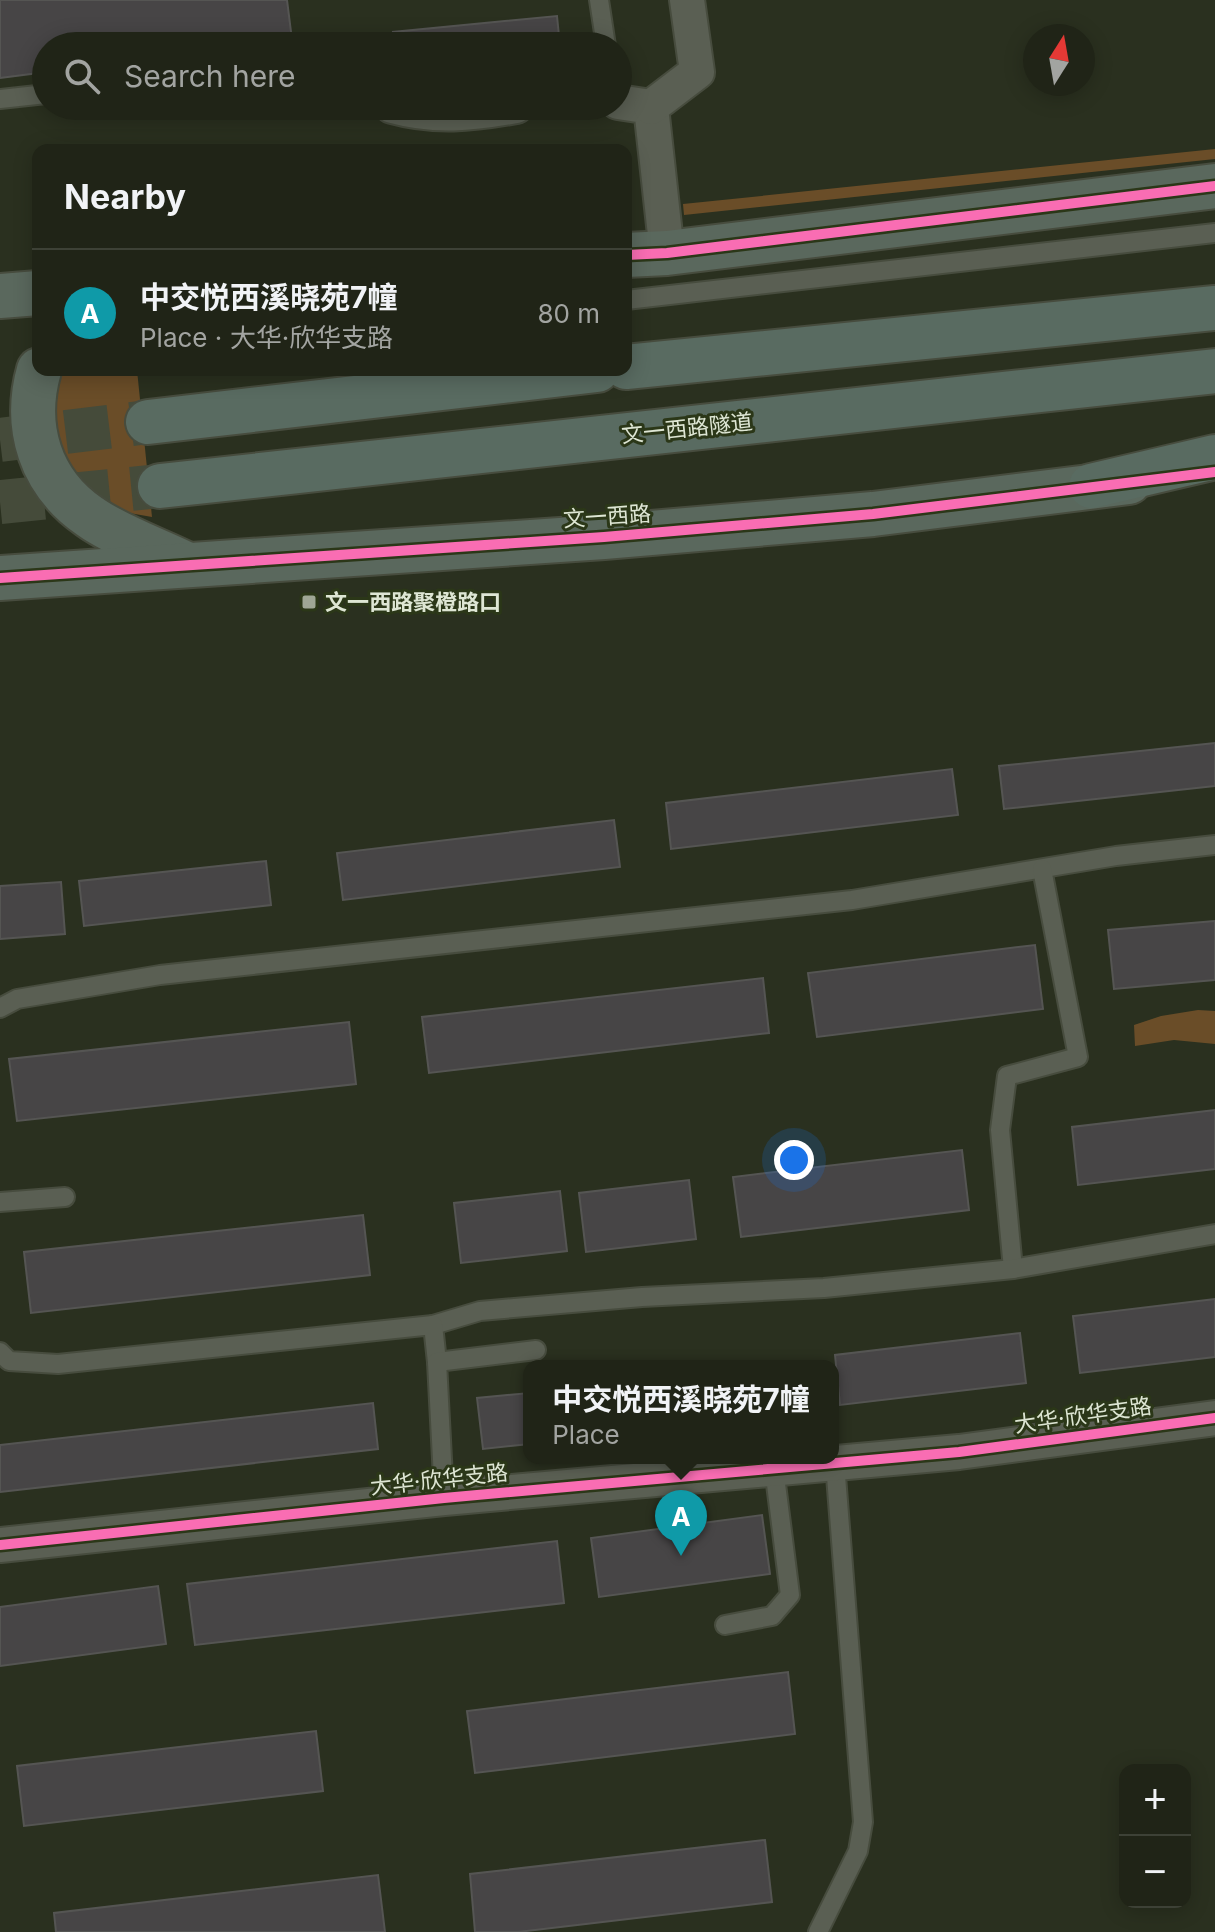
<!DOCTYPE html>
<html lang="en">
<head>
<meta charset="utf-8">
<style>
	body { margin:0; font-family:Inter,"Noto Sans SC",sans-serif; background:#282c20; color:#f1f3f6 }
	.controls { position:absolute; right:24px; bottom:24px; display:grid; overflow:hidden; border-radius:16px; box-shadow:0 4px 20px #0003 }
	.controls button { width:72px; height:72px; display:grid; place-items:center; padding:0; border:0; border-bottom:2px solid #3d4136; background:#202417; color:#f1f3f6; font:40px sans-serif }
	.compass { position:absolute; left:1023px; top:24px; width:72px; height:72px; border-radius:50%; background:#202417; box-shadow:0 4px 20px #0003; rotate:11deg }
	.you { position:absolute; left:794px; top:1160px; width:28px; height:28px; margin:-20px; border:6px solid #fff; border-radius:50%; background:#1a73e8; box-shadow:0 0 0 12px #1a73e833 }
	.badge { display:grid; place-items:center; width:52px; height:52px; border-radius:50%; background:#1a73e8; color:#fff; font-size:26px; font-weight:700 }
	.pin { position:absolute; translate:-50% -66px; filter:drop-shadow(0 2px 4px #0008) }
	.pin::after { content:''; position:absolute; top:42px; width:28px; height:24px; background:inherit; clip-path:polygon(0 0,100% 0,50% 100%) }
	.popup { position:absolute; left:523px; top:1360px; width:316px; height:104px; box-sizing:border-box; display:grid; place-content:center; border-radius:16px; background:#202417; filter:drop-shadow(0 2px 6px #0005); font-size:26px; white-space:nowrap; color:#a2a4a1 }
	.popup b { font-size:30px; color:#f1f3f6 }
	.popup::after { content:''; position:absolute; left:50%; top:100%; margin-left:-16px; border:16px solid transparent; border-top-color:#202417 }
	.list { margin:0; padding:0; list-style:none }
	h2 { display:flex; justify-content:space-between; align-items:center; height:104px; margin:0; padding:0 32px; font-size:34px }
	h2 small { font-size:26px; font-weight:400; color:#a2a4a1 }
	.list li { display:grid; grid-template-columns:52px 1fr auto; gap:24px; align-items:center; box-sizing:border-box; height:128px; padding:0 32px; border-top:2px solid #3d4136 }
	.list b { display:block; font-size:30px; white-space:nowrap }
	.list p { margin:0; font-size:26px; white-space:nowrap; color:#a2a4a1 }
	.list em { font-size:26px; font-style:normal; color:#a2a4a1 }
	.icon { flex:none; width:44px; height:44px; fill:none; stroke:currentColor; stroke-width:2; stroke-linecap:round; stroke-linejoin:round }
	.map { position:relative; flex:none; width:1215px; height:1932px; overflow:hidden }
	.search { position:absolute; background:#202417; box-shadow:0 4px 20px #0003; left:32px; top:32px; width:600px; height:88px; display:flex; align-items:center; gap:20px; box-sizing:border-box; padding:0 28px; border-radius:44px; color:#a2a4a1; font-size:30px }
	.panel { position:absolute; background:#202417; box-shadow:0 4px 20px #0003; left:32px; top:144px; width:600px; height:232px; border-radius:16px }
	.map>svg:first-child { display:block }
</style>
</head>
<body>
<div class="map">
<svg width="1215" height="1932" viewBox="0 0 1215 1932">
	<rect width="100%" height="100%" fill="#2a301f"/>
	<g fill="#6a4d28">
		<polygon points="1215,149 1215,159 684,215 683,204"/>
		<polygon points="57,370 137,370 152,517 112,510 74,488 53,448"/>
		<polygon points="1198,1010 1215,1011 1215,1044 1174,1040 1135,1046 1134,1025 1161,1016"/>
	</g>
	<g fill="#474546" stroke="#555553" stroke-width="2">
		<polygon points="0,0 287,0 292,40 248,46 46,46 46,72 0,78"/>
		<polygon points="557,16 560,46 395,46 393,32"/>
		<polygon points="1215,743 1215,786 1004,809 999,766"/>
		<polygon points="952,769 958,815 671,849 666,803"/>
		<polygon points="614,820 620,867 343,900 337,853"/>
		<polygon points="266,861 271,905 84,926 79,881"/>
		<polygon points="61,882 65,934 0,939 0,886"/>
		<polygon points="1215,921 1215,980 1114,989 1108,930"/>
		<polygon points="1035,945 1043,1009 817,1037 808,973"/>
		<polygon points="763,978 769,1033 429,1073 422,1017"/>
		<polygon points="349,1022 356,1084 17,1121 9,1059"/>
		<polygon points="1215,1110 1215,1169 1078,1185 1072,1127"/>
		<polygon points="962,1150 969,1210 741,1237 733,1177"/>
		<polygon points="689,1180 696,1239 586,1252 579,1193"/>
		<polygon points="560,1191 567,1251 461,1263 454,1203"/>
		<polygon points="363,1215 370,1275 31,1313 24,1252"/>
		<polygon points="1215,1299 1215,1357 1080,1373 1073,1316"/>
		<polygon points="1020,1333 1026,1383 840,1405 835,1355"/>
		<polygon points="529,1393 529,1444 483,1449 477,1398"/>
		<polygon points="373,1403 378,1449 0,1492 0,1445"/>
		<polygon points="762,1515 770,1574 599,1597 591,1538"/>
		<polygon points="557,1541 564,1603 195,1645 187,1584"/>
		<polygon points="158,1586 166,1644 0,1666 0,1607"/>
		<polygon points="788,1672 795,1734 475,1773 467,1711"/>
		<polygon points="316,1731 323,1791 24,1826 17,1766"/>
		<polygon points="765,1840 772,1902 518,1932 475,1932 470,1874"/>
		<polygon points="378,1875 385,1932 56,1932 54,1913"/>
	</g>
	<g fill="none" stroke-linecap="round" stroke-linejoin="round">
		<g stroke="#454b3a" stroke-width="44" stroke-dasharray="44 22" stroke-linecap="butt">
			<polyline points="0,440 148,422"/>
			<polyline points="0,502 160,486"/>
		</g>
		<g stroke="#474c3e" stroke-width="22">
			<g id="lane">
				<polyline points="599,0 606,46"/>
				<polyline points="0,99 46,94"/>
				<polyline points="626,300 1215,233"/>
				<polyline points="0,1008 17,999 160,975 852,900 1116,856 1215,845"/>
				<polyline points="0,1202 65,1197"/>
				<polyline points="1013,1269 1000,1130 1007,1076 1078,1057 1042,869"/>
				<polyline points="433,1325 480,1311 642,1297 824,1288 1013,1269 1215,1234"/>
				<polyline points="0,1352 9,1361 58,1364 433,1325 437,1362"/>
				<polyline points="444,1498 437,1362 536,1350"/>
				<polyline points="725,1625 772,1616 790,1595 774,1468"/>
				<polyline points="818,1932 858,1851 863,1822 835,1463"/>
			</g>
		</g>
		<g stroke="#474c3e" stroke-width="38">
			<g id="street">
				<polyline points="618,102 651,107 667,253"/>
				<path d="M392,106c43,12 80,8 124,0"/>
				<polyline points="651,107 697,72 687,0"/>
				<polyline points="0,1545 444,1498 959,1452 1215,1418"/>
			</g>
		</g>
		<g stroke="#474c3e" stroke-width="48">
			<g id="primary">
				<polyline points="626,255 667,253 1215,186"/>
				<polyline points="0,296 38,293"/>
				<path d="M39,370c-16,57 1,112 50,146 26,19 69,34 99,49"/>
				<polyline points="0,578 604,537 873,514 1129,482"/>
			</g>
		</g>
		<g stroke="#474c3e" stroke-width="48">
			<g id="highway">
				<polyline points="626,367 1215,308"/>
				<polyline points="148,422 597,370"/>
				<polyline points="160,486 1215,371"/>
				<polyline points="1091,486 1215,457"/>
			</g>
		</g>
		<use href="#lane" stroke="#5a5f53" stroke-width="18"/>
		<use href="#street" stroke="#5a5f53" stroke-width="34"/>
		<use href="#primary" stroke="#5a685d" stroke-width="44"/>
		<use href="#highway" stroke="#596b61" stroke-width="44"/>
		<g stroke="#2b3718" stroke-width="15">
			<g id="cycleway">
				<polyline points="626,255 667,253 1215,186"/>
				<polyline points="0,578 604,537 873,514 1215,472"/>
				<polyline points="0,1545 444,1498 959,1452 1215,1418"/>
			</g>
		</g>
		<use href="#cycleway" stroke="#f96db3" stroke-width="10"/>
	</g>
	<rect fill="#9fa695" stroke="#2b3718" stroke-width="3" x="301" y="594" width="16" height="16" rx="4"/>
	<g text-anchor="middle" stroke-width="6" stroke-linejoin="round" paint-order="stroke">
		<g font-size="22" fill="#dee6d4" stroke="#2b3718">
			<text transform="translate(687 428) rotate(-6)" y="8">文一西路隧道</text>
			<text transform="translate(607 516) rotate(-4)" y="8">文一西路</text>
			<text transform="translate(1083 1415) rotate(-8)" y="8">大华·欣华支路</text>
			<text transform="translate(439 1479) rotate(-6)" y="8">大华·欣华支路</text>
		</g>
		<g font-size="22" font-weight="bold" fill="#dee6d4" stroke="#2b3718" text-anchor="start">
			<text x="325" y="610">文一西路聚橙路口</text>
		</g>
	</g>
</svg>
<div class="controls">
<button>+</button>
<button>−</button>
</div>
<svg class="compass" viewBox="-18 -18 36 36"><path d="M0-13l5 13h-10z" fill="#e53935"/><path d="M0 13l5-13h-10z" fill="#a2a4a1"/></svg>
<div class="you"></div>
<div class="pin badge" style="left:681px;top:1556px;background:#0f9aa8">A</div>
<div class="popup"><b>中交悦西溪晓苑7幢</b>Place</div>
<div class="search"><svg class="icon" aria-label="search" viewBox="0 0 24 24"><circle cx="10" cy="10" r="6"/><path d="M15 15l6 6"/></svg>Search here</div>
<section class="panel">
<h2>Nearby<small></small></h2>
<ul class="list">
<li><span class="badge" style="background:#0f9aa8">A</span><div><b>中交悦西溪晓苑7幢</b><p>Place · 大华·欣华支路</p></div><em>80 m</em></li>
</ul>
</section>
</div>
</body>
</html>
